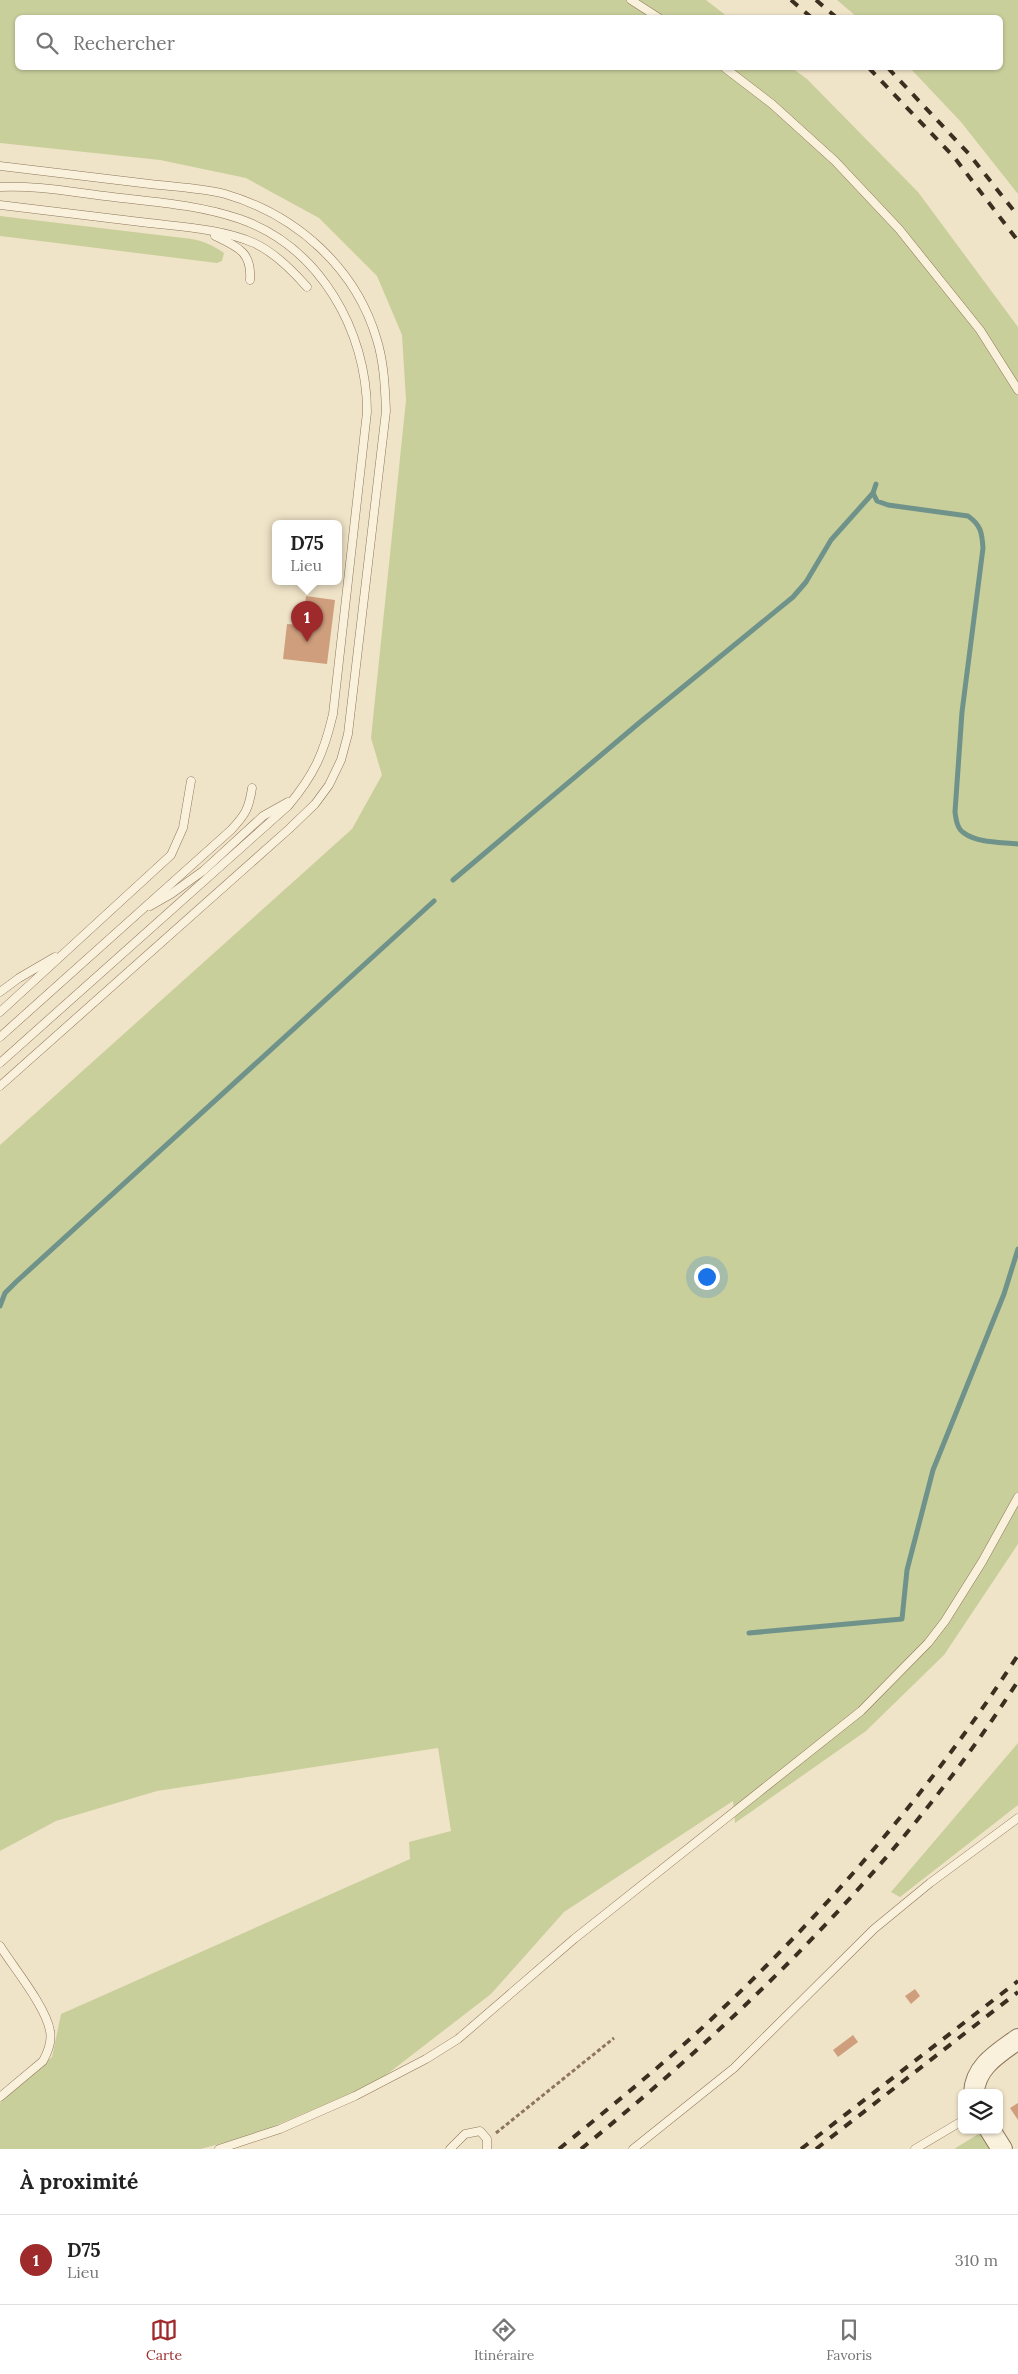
<!DOCTYPE html>
<html lang="fr">
<head>
<meta charset="utf-8">
<style>
	body { margin:0; font-family:Lora,serif; background:#f6f6f6; color:#222 }
	.controls { position:absolute; right:15px; bottom:15px; display:grid; overflow:hidden; border-radius:8px; box-shadow:0 1px 4px #0004 }
	.controls button { width:45px; height:45px; display:grid; place-items:center; padding:0; border:0; border-bottom:1px solid #e0e0e0; background:#fff; color:#222; font:25px sans-serif }
	.you { position:absolute; left:706px; top:1276px; width:18px; height:18px; margin:-12px; border:4px solid #fff; border-radius:50%; background:#1a73e8; box-shadow:0 0 0 8px #1a73e833 }
	.badge { display:grid; place-items:center; width:32px; height:32px; border-radius:50%; background:#9e2a2b; color:#fff; font-size:16px; font-weight:700 }
	.pin { position:absolute; translate:-50% -41px; filter:drop-shadow(0 1px 2px #0008) }
	.pin::after { content:''; position:absolute; top:26px; width:18px; height:15px; background:inherit; clip-path:polygon(0 0,100% 0,50% 100%) }
	.popup { position:absolute; left:272px; top:520px; width:70px; height:65px; box-sizing:border-box; display:grid; place-content:center; border-radius:8px; background:#fff; filter:drop-shadow(0 1px 4px #0005); font-size:16px; white-space:nowrap; color:#767676 }
	.popup b { font-size:19px; color:#222 }
	.popup::after { content:''; position:absolute; left:50%; top:100%; margin-left:-10px; border:10px solid transparent; border-top-color:#fff }
	.list { margin:0; padding:0; list-style:none }
	h2 { display:flex; justify-content:space-between; align-items:center; height:65px; margin:0; padding:0 20px; font-size:21px }
	h2 small { font-size:16px; font-weight:400; color:#767676 }
	.list li { display:grid; grid-template-columns:32px 1fr auto; gap:15px; align-items:center; box-sizing:border-box; height:90px; padding:0 20px; border-top:1px solid #e0e0e0 }
	.list b { display:block; font-size:19px; white-space:nowrap }
	.list p { margin:0; font-size:16px; white-space:nowrap; color:#767676 }
	.list em { font-size:16px; font-style:normal; color:#767676 }
	.icon { flex:none; width:28px; height:28px; fill:none; stroke:currentColor; stroke-width:2; stroke-linecap:round; stroke-linejoin:round }
	.map { position:relative; flex:none; width:1018px; height:2149px; overflow:hidden }
	.search { position:absolute; background:#fff; box-shadow:0 1px 4px #0004; left:15px; right:15px; top:15px; height:55px; display:flex; align-items:center; gap:12px; box-sizing:border-box; padding:0 18px; border-radius:8px; color:#767676; font-size:19px }
	.sheet { height:155px; background:#fff }
	nav { display:flex; justify-content:space-around; align-items:center; box-sizing:border-box; height:70px; border-top:1px solid #e0e0e0; background:#fff; font-size:14px; color:#767676 }
	nav a { display:grid; justify-items:center; gap:2px }
	nav .on { color:#9e2a2b }
	.map>svg:first-child { display:block }
</style>
</head>
<body>
<div class="map">
<svg width="1018" height="2149" viewBox="0 0 1018 2149">
	<rect width="100%" height="100%" fill="#f0e4c8"/>
	<g fill="#c9cf9b">
		<polygon points="0,0 706,0 728,17 18,18 18,68 792,68 807,79 918,192 1018,327 1018,1544 944,1655 866,1731 735,1823 733,1801 564,1912 491,1994 377,2082 256,2134 201,2149 0,2149 0,2103 52,2057 61,2014 410,1859 409,1842 451,1831 438,1748 157,1791 56,1821 0,1851 0,1145 352,829 382,775 371,738 406,400 402,335 377,276 319,218 246,178 160,160 0,143"/>
		<polygon points="837,0 1018,0 1018,194 961,122 910,68 1000,68 1000,18 857,17"/>
		<path d="M0,216l192,23c12,2 22,7 32,14l-2,8 -5,2 -217,-27z"/>
		<polygon points="1018,1743 1018,1805 900,1897 891,1892"/>
		<polygon points="980,2133 990,2149 954,2149"/>
	</g>
	<g fill="none" stroke-linecap="round" stroke-linejoin="round">
		<g stroke="#6f938a" stroke-width="5">
			<path d="M873,493l4,8 11,4 80,11c13,9 14,17 15,32l-21,164 -7,100c1,7 2,17 9,21 13,10 38,9 54,11"/>
			<polyline points="453,880 639,723 793,597 806,582 831,540 873,493 876,484"/>
			<polyline points="0,1306 5,1293 16,1282 434,901"/>
			<polyline points="749,1633 902,1619 907,1570 933,1470 1004,1294 1018,1249"/>
		</g>
	</g>
	<g fill="#cf9f7d">
		<polygon points="306,596 335,600 327,664 283,659 287,624 302,625"/>
		<polygon points="915,1989 920,1996 911,2004 905,1996"/>
		<polygon points="853,2035 858,2042 838,2057 833,2050"/>
		<polygon points="1018,2103 1018,2120 1010,2108"/>
	</g>
	<g fill="none" stroke-linecap="round" stroke-linejoin="round">
		<g stroke="#8d765c" stroke-width="9">
			<g id="service">
				<polyline points="631,0 659,18"/>
				<polyline points="725,68 772,104 835,161 899,229 980,330 1018,390"/>
				<path d="M0,166c50,6 100,12 150,18 25,3 52,4 75,10 72,21 131,74 152,146 7,23 8,47 9,71l-38,323 -7,26 -12,25 -14,19 -26,25 -289,257"/>
				<path d="M0,187c37,-2 76,6 113,10 43,5 86,8 127,22 80,28 127,112 127,193l-34,302c-9,39 -19,61 -45,92l-288,257"/>
				<path d="M0,205c49,6 99,12 149,18 34,4 73,6 105,20 20,9 38,27 53,44"/>
				<path d="M215,236c23,11 37,16 35,44"/>
				<polyline points="150,906 171,894 203,871 263,816 288,802"/>
				<polyline points="0,992 19,978 55,957"/>
				<polyline points="0,1012 171,855 183,828 191,781"/>
				<path d="M0,1037l231,-207c14,-15 18,-21 21,-42"/>
				<path d="M0,1946c14,22 46,61 50,85 2,10 -2,21 -7,30l-43,36"/>
				<polyline points="219,2149 280,2129 355,2096 426,2059 458,2039 574,1939 861,1711 928,1643 945,1621 982,1562 1018,1497"/>
				<polyline points="450,2149 465,2134 480,2131 487,2139 487,2149"/>
				<polyline points="633,2149 734,2068 874,1929 930,1883 1018,1818"/>
				<polyline points="915,2149 962,2121"/>
			</g>
		</g>
		<g stroke="#8d765c" stroke-width="22">
			<g id="tertiary">
				<path d="M974,2093c1,-27 25,-40 44,-54"/>
				<polyline points="990,2130 1002,2149"/>
			</g>
		</g>
		<polyline stroke="#8d765c" stroke-width="3" stroke-dasharray="4 2.5" stroke-linecap="butt" points="496,2133 614,2038"/>
		<use href="#service" stroke="#faf1dc" stroke-width="8"/>
		<use href="#tertiary" stroke="#faf1dc" stroke-width="20"/>
		<g stroke="#3d2e20" stroke-width="4" stroke-dasharray="9 9" stroke-linecap="butt">
			<polyline points="791,0 812,18"/>
			<polyline points="816,0 837,18"/>
			<polyline points="869,68 954,157 1018,241"/>
			<polyline points="888,68 969,154 1018,216"/>
			<path d="M559,2149c55,-45 110,-89 161,-138 113,-107 214,-225 298,-356"/>
			<path d="M581,2149c166,-135 321,-287 437,-468"/>
			<polyline points="801,2149 1018,1981"/>
			<polyline points="816,2149 1018,1992"/>
		</g>
	</g>
</svg>
<div class="controls">
<button><svg class="icon" aria-label="layers" viewBox="0 0 24 24"><path d="M12 4l9 5-9 5-9-5zM3 14l9 5 9-5"/></svg></button>
</div>
<div class="you"></div>
<div class="pin badge" style="left:307px;top:642px">1</div>
<div class="popup"><b>D75</b>Lieu</div>
<div class="search"><svg class="icon" aria-label="search" viewBox="0 0 24 24"><circle cx="10" cy="10" r="6"/><path d="M15 15l6 6"/></svg>Rechercher</div>
</div>
<section class="sheet">
<h2>À proximité<small></small></h2>
<ul class="list">
<li><span class="badge">1</span><div><b>D75</b><p>Lieu</p></div><em>310 m</em></li>
</ul>
</section>
<nav>
<a class="on"><svg class="icon" aria-label="map" viewBox="0 0 24 24"><path d="M3 6l6-2 6 2 6-2v14l-6 2-6-2-6 2zM9 4v14M15 6v14"/></svg>Carte</a>
<a><svg class="icon" aria-label="directions" viewBox="0 0 24 24"><path d="M12 3l9 9-9 9-9-9zM9 14v-3h6M13 9l2 2-2 2"/></svg>Itinéraire</a>
<a><svg class="icon" aria-label="saved" viewBox="0 0 24 24"><path d="M7 4h10v16l-5-4-5 4z"/></svg>Favoris</a>
</nav>
</body>
</html>
